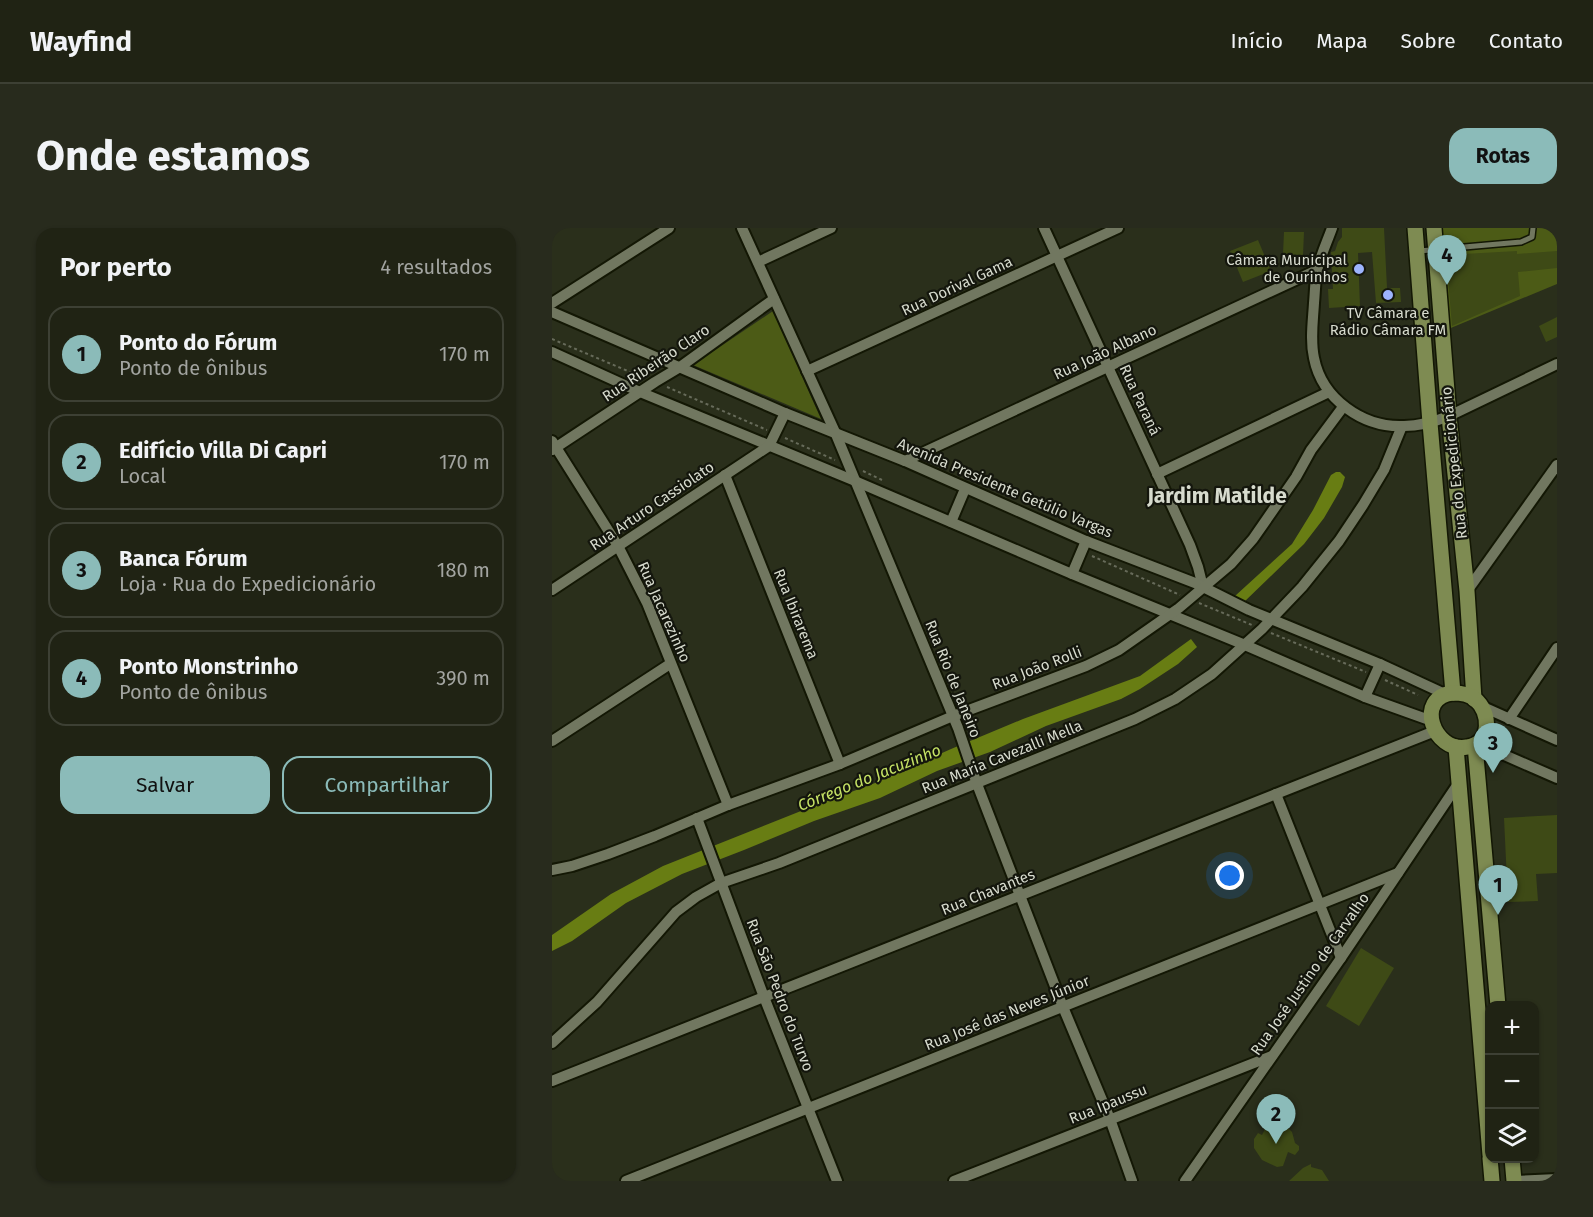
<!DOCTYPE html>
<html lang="pt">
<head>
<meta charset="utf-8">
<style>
	body { margin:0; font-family:"Fira Sans",sans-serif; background:#282b1d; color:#f1f3f6 }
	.controls { position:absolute; right:18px; bottom:18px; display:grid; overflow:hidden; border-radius:12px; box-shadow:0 2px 4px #0004 }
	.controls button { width:54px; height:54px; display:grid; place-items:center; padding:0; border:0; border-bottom:2px solid #3d4034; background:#202314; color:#f1f3f6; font:30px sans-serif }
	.you { position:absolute; left:678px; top:648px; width:21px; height:21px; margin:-15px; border:4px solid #fff; border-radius:50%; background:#1a73e8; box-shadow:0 0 0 9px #1a73e833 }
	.badge { display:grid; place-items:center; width:39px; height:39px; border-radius:50%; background:#8bbbb9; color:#111; font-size:20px; font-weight:700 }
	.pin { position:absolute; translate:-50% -50px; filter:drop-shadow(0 2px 3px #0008) }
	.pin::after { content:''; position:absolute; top:32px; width:21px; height:18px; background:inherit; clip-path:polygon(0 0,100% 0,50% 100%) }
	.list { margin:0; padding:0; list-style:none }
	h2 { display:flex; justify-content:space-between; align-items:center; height:78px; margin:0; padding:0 24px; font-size:26px }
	h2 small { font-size:20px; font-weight:400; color:#a2a4a0 }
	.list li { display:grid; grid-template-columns:39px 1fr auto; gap:18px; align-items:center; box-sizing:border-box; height:96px; margin:0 12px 12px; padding:0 12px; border:2px solid #3d4034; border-radius:18px }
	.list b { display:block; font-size:22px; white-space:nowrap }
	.list p { margin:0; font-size:20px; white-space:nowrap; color:#a2a4a0 }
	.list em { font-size:20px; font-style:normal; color:#a2a4a0 }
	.actions { display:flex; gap:12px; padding:18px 24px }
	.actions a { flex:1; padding:14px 0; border:2px solid #8bbbb9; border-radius:18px; text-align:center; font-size:21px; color:#8bbbb9 }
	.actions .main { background:#8bbbb9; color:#111 }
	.icon { flex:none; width:33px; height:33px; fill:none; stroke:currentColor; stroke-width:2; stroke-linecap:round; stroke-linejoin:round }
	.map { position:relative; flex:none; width:1005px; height:953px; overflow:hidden; border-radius:18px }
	header { display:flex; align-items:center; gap:36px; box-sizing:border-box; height:84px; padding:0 30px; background:#202314; border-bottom:2px solid #3d4034 }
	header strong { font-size:28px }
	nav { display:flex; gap:33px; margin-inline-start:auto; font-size:21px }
	.intro { display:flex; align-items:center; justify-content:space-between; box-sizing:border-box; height:144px; padding:0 36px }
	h1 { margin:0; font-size:42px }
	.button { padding:15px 27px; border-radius:18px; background:#8bbbb9; color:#111; font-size:21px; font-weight:700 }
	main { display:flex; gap:36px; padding:0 36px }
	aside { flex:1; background:#202314; border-radius:18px; box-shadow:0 2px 4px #0004 }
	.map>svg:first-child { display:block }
</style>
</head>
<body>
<header>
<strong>Wayfind</strong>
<nav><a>Início</a><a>Mapa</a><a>Sobre</a><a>Contato</a></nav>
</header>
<div class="intro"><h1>Onde estamos</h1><a class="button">Rotas</a></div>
<main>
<aside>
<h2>Por perto<small>4 resultados</small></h2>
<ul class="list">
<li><span class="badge">1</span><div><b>Ponto do Fórum</b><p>Ponto de ônibus</p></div><em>170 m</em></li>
<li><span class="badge">2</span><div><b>Edifício Villa Di Capri</b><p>Local</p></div><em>170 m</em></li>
<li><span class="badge">3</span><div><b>Banca Fórum</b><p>Loja · Rua do Expedicionário</p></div><em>180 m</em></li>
<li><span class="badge">4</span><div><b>Ponto Monstrinho</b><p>Ponto de ônibus</p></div><em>390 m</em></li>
</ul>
<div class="actions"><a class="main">Salvar</a><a>Compartilhar</a></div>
</aside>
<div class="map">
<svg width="1005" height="953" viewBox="0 0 1005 953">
	<rect width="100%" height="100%" fill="#2a2f1b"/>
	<g fill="#4c5b16">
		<polygon points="887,0 1005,0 1005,56 894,102"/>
		<polygon points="221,83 269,191 141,137"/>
	</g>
	<g fill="#687d13">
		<polygon points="784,244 788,244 793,249 790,259 772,290 752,316 691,375 683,368 740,316 761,282 779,247"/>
		<polygon points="639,411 645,419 626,436 588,461 569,471 494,498 438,524 385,543 328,570 262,593 192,622 130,646 74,675 20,713 0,723 0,707 59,666 111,638 254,581 323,555 399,521 471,491 588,448"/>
	</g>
	<g fill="#3e4a16">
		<polygon points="790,0 832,0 835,60 848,60 849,74 824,75 820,24 806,25 808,78 777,80 776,61 781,61 779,24 783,23 786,14 790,9"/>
		<polygon points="732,4 752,4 751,27 731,26"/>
		<polygon points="706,12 719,43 691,54 678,23"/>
		<polygon points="965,23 965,26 1005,23 1005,40 966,44 968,68 900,98 894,27"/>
		<polygon points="1005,89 1005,109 994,114 987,98"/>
		<polygon points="1005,587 1005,645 984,646 986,673 956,674 952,590"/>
		<polygon points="809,720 842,740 807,798 774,778"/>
		<polygon points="725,896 736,900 740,904 743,915 747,918 747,922 743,927 736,924 731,938 725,939 710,932 702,920 702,911 706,905 710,907 714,899"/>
		<polygon points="759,936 759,939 770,942 777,953 737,953 751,940"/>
	</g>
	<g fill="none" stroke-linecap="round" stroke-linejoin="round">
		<g stroke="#131704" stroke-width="8">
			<polyline id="lane" points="867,23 969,14 980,9 981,0"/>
		</g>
		<g stroke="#131704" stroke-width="14">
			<g id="street">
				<polyline points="190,0 283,204 406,500 425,556 511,779 558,891 580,953"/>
				<polyline points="492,0 638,317 646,339 651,359"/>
				<path d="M780,0c-5,14 -12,29 -15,43 -2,10 -2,21 -3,32 -1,18 -4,37 0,55 8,41 49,70 90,68 16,0 30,-4 45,-10l108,-52"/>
				<polyline points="206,34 279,0"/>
				<polyline points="0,75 117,0"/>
				<polyline points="0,84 233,185 353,233 534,313 643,355 697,382 828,436 893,466"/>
				<polyline points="0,124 88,164 303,253 520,346 693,417 813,469 880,493"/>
				<polyline points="255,143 566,0"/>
				<polyline points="0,213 66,318 95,375 176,577"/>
				<polyline points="0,222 103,154 128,139 222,71"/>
				<polyline points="353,233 765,42"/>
				<polyline points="605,246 777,164"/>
				<polyline points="173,247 288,536"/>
				<polyline points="399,294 413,261"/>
				<polyline points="520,346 534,313"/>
				<polyline points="0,362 217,218 233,185"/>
				<polyline points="915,363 1005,237"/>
				<polyline points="813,469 828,436"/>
				<polyline points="929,478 1005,512"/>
				<polyline points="957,491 1005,420"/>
				<polyline points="0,513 118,436"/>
				<polyline points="925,515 1005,550"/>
				<polyline points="724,566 789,730"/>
				<polyline points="145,590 212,769 285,953"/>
				<polyline points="0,642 20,638 56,626 103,608 176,577 288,536 401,488 534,438 567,422 627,380 679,336 701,311 744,249 759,222 791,179"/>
				<polyline points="0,815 45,774 124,684 144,669 169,655 227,635 583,491 623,471 660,446 710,401 750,359 787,313 811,277 832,242 850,198"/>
				<polyline points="0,853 883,503"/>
				<polyline points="74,953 846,645"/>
				<polyline points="402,953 720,828"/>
				<polyline points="633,953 789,730 906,556"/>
				<polyline points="964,953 1005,951"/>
			</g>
		</g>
		<g stroke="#131704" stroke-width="18">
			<g id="secondary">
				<polyline points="863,0 878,195 901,465"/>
				<polyline points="882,0 897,188 915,363 922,471"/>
				<path d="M901,465c7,0 16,1 22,6 16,13 17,45 -8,48 -34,6 -53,-50 -14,-54z"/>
				<polyline points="923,517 946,778"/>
				<polyline points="904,519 938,927"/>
				<polyline points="938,930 940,953"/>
				<polyline points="960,930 962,953"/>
			</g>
		</g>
		<g stroke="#676b5a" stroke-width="2" stroke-dasharray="3 3" stroke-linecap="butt">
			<polyline points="0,111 90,149"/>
			<polyline points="115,159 215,202"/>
			<polyline points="233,210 283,232"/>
			<polyline points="311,243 330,252"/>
			<polyline points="540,328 628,367"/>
			<polyline points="647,375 700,397"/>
			<polyline points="719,405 814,444"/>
			<polyline points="833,452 866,467"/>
		</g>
		<use href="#lane" stroke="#717760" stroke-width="5"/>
		<use href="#street" stroke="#717760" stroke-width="10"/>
		<use href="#secondary" stroke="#7e8b52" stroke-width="15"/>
	</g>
	<g fill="#9db4fd" stroke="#14160d" stroke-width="2">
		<circle cx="807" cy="41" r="6"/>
		<circle cx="836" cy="67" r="6"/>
	</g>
	<g text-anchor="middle" stroke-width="4.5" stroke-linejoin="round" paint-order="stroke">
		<g font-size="15" fill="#d7dbce" stroke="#14160d" text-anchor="end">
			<text x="795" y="37">Câmara Municipal<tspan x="795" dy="17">de Ourinhos</tspan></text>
			<text x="836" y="90" text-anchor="middle">TV Câmara e<tspan x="836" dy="17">Rádio Câmara FM</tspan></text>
		</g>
		<g font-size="15" fill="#d7dbce" stroke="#14160d">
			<text transform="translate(405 58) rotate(-25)" y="5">Rua Dorival Gama</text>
			<text transform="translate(553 124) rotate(-25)" y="5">Rua João Albano</text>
			<text transform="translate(104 135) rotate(-34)" y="5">Rua Ribeirão Claro</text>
			<text transform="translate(588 172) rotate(65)" y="5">Rua Paraná</text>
			<text transform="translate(902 235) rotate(-96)" y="5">Rua do Expedicionário</text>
			<text transform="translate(453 260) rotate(23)" y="5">Avenida Presidente Getúlio Vargas</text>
			<text transform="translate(100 278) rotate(-34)" y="5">Rua Arturo Cassiolato</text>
			<text transform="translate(112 384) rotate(66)" y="5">Rua Jacarezinho</text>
			<text transform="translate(244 386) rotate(68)" y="5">Rua Ibirarema</text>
			<text transform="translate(485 440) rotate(-21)" y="5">Rua João Rolli</text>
			<text transform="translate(401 451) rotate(68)" y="5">Rua Rio de Janeiro</text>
			<text transform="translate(450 529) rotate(-22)" y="5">Rua Maria Cavezalli Mella</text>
			<text transform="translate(436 664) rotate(-22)" y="5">Rua Chavantes</text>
			<text transform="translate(758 746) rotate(-55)" y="5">Rua José Justino de Carvalho</text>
			<text transform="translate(228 767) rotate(69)" y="5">Rua São Pedro do Turvo</text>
			<text transform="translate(455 785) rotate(-22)" y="5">Rua José das Neves Júnior</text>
			<text transform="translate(556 876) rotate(-22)" y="5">Rua Ipaussu</text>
		</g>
		<g font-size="16" font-style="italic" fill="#c5e265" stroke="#14160d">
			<text transform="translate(317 549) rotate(-22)" y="6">Córrego do Jacuzinho</text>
		</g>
		<g font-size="21" font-weight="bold" fill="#d7dbce" stroke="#14160d">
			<text x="665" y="275">Jardim Matilde</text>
		</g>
	</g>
</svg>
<div class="controls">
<button>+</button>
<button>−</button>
<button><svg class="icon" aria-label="layers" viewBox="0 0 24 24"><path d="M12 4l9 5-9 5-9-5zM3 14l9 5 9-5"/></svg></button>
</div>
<div class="you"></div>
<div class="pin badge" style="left:946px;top:687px">1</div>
<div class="pin badge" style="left:724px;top:916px">2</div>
<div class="pin badge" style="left:941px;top:545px">3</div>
<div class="pin badge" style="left:895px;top:57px">4</div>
</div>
</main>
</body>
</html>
